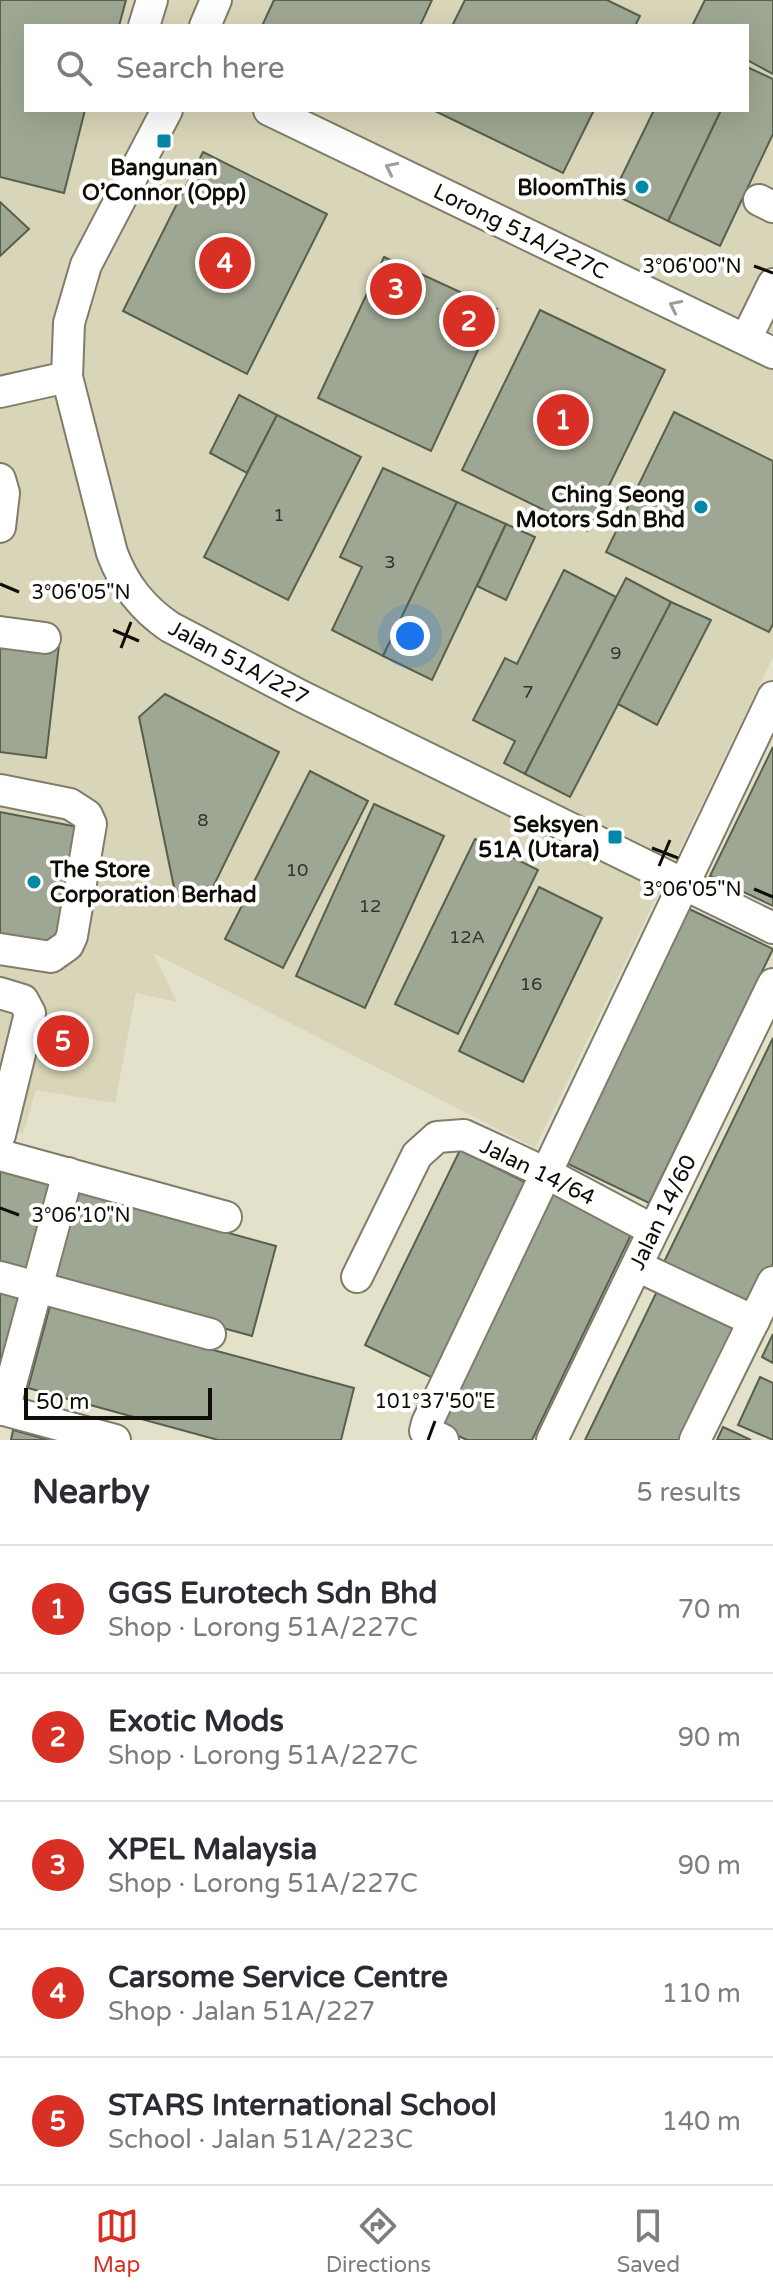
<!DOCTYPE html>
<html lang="en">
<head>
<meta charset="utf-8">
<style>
	body { margin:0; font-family:"Varela Round",sans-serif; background:#f7f7f7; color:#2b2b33 }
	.scale { position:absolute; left:24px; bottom:20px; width:188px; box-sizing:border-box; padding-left:8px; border:4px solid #0e0d06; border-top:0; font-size:22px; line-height:28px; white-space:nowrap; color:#0e0d06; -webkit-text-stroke:6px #fff; paint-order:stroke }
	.you { position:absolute; left:410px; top:636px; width:28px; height:28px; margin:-20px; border:6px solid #fff; border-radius:50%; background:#1a73e8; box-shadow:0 0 0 12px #1a73e833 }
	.badge { display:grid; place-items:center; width:52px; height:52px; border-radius:50%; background:#d93025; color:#fff; font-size:26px; font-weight:700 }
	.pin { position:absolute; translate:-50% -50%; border:4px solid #fff; box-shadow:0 2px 8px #0006 }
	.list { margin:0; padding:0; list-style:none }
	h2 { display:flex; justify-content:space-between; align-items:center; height:104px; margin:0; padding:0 32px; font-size:34px }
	h2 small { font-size:26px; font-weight:400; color:#7c7c81 }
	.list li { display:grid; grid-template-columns:52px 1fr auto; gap:24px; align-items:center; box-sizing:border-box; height:128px; padding:0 32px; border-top:2px solid #e1e1e2 }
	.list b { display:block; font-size:30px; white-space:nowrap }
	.list p { margin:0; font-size:26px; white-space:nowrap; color:#7c7c81 }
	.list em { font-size:26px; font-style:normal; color:#7c7c81 }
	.icon { flex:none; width:44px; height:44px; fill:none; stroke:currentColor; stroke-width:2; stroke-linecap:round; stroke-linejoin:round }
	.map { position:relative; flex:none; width:773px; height:1440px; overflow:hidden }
	.search { position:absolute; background:#fff; box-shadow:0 8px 32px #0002; left:24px; right:24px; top:24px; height:88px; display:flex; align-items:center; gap:20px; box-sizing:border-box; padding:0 28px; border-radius:0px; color:#7c7c81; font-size:30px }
	.sheet { height:744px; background:#fff }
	nav { display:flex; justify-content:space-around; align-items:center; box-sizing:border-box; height:112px; border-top:2px solid #e1e1e2; background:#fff; font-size:22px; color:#7c7c81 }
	nav a { display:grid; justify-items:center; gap:4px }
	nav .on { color:#d93025 }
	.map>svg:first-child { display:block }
</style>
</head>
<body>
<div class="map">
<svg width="773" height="1440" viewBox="0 0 773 1440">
	<rect width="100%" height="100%" fill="#e3e1ca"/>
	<path fill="#d8d5b8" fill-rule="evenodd" d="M0,0h773v657l-238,491 -382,-195 24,49 -41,-9 -21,110 -79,-13 -13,44 -23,-6zM26,26h721v84h-721z"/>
	<g fill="#9ea793" stroke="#575f4d" stroke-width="2">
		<polygon points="0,0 126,0 119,26 26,26 26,110 85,110 64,193 0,177"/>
		<polygon points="274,0 432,0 420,26 262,26"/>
		<polygon points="465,0 607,0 640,16 635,26 452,26"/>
		<polygon points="705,0 773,0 773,74 747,60 747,26 692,26"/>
		<polygon points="747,67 773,79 773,134 720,246 668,221 721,110 747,110"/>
		<polygon points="433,110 594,110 563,173"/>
		<polygon points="654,110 721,110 668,221 613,194"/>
		<polygon points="203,152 327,214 247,374 123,311"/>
		<polygon points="0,202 29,229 0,256"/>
		<polygon points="384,257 497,309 431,451 318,398"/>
		<polygon points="540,310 665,370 587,531 462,470"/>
		<polygon points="239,395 277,415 247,473 210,453"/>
		<polygon points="674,412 773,461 773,624 769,632 606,552"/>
		<polygon points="277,415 361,457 288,600 204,557"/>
		<polygon points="383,468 457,502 383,656 332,630 362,567 340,557"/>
		<polygon points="457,502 506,524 432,680 383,656"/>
		<polygon points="506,524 535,537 506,600 477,586"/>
		<polygon points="564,570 616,597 525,774 504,763 515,741 473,720 505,658 517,664"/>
		<polygon points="626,578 671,602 570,797 525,774"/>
		<polygon points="671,602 711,620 657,725 618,704"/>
		<polygon points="0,638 59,645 46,758 0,752"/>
		<polygon points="165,694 279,752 213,887 176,897 139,717"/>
		<polygon points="773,747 773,906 710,876"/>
		<polygon points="310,771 368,801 283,968 225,939"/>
		<polygon points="374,804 444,836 365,1008 296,976"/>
		<polygon points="0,812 78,827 55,948 0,938"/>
		<polygon points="475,839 538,870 458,1034 395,1004"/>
		<polygon points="539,887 602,918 523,1082 459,1051"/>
		<polygon points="683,906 773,949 649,1203 560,1160"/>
		<polygon points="773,1038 773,1264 753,1305 664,1262"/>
		<polygon points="460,1150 531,1185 437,1380 365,1345"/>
		<polygon points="0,1171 57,1186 33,1277 0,1268"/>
		<polygon points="75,1191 276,1246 252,1336 51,1281"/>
		<polygon points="546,1191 632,1233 532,1440 467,1440 433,1424"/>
		<polygon points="0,1282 27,1290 0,1380"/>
		<polygon points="661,1283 738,1320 680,1440 585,1440"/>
		<polygon points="50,1306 354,1388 341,1440 218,1440 28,1388"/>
		<polygon points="773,1334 773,1363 762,1357"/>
		<polygon points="760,1377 773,1383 773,1440 738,1425"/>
		<polygon points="723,1427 751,1440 717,1440"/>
		<polygon points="13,1430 49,1440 11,1440"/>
	</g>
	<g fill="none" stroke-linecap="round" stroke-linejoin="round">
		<g stroke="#7f7d69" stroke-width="34">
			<g id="minor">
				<polyline points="144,26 152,0"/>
				<polyline points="205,26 216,0"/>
				<path d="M167,110l-81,155 -17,58 -2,54 45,176c12,32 30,55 58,74l131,69 472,232"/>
				<polyline points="269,110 773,353"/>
				<polyline points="759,200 773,207"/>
				<polyline points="746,339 773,284"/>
				<polyline points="0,392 67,377"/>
				<polyline points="0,479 4,493 0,527"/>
				<polyline points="0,632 45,638"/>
				<polyline points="0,790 70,804 87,815 91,824 72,936 68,945 51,957 0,949"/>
				<polyline points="0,993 23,1000 30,1013 0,1135"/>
				<polyline points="0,1155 226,1217"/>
				<polyline points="637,1266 754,1321"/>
				<polyline points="0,1277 210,1334"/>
				<polyline points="357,1277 417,1155 437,1137 464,1135 546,1173 653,1230"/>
				<polyline points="0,1409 115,1440"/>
				<polyline points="4,1410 68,1173"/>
				<polyline points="443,1440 425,1431 427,1423 773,697"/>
				<polyline points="552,1440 773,984"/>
				<polyline points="695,1440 773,1282"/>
			</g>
		</g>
		<use href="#minor" stroke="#fff" stroke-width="30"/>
	</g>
	<defs><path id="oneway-chevron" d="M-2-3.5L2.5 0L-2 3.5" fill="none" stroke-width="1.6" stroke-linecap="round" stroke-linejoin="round" transform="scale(2)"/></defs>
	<g stroke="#9f9e9b">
		<use href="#oneway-chevron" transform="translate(391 168) rotate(-154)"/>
		<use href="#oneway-chevron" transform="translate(675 306) rotate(-154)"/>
	</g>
	<path fill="none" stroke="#0e0d06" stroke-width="3" d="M754,266l19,7M0,584l19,8M113,630l26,11M121,648l10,-26M652,848l26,10M659,866l11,-26M754,889l19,8M0,1208l19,7M428,1440l7,-19"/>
	<g fill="#0088a8" stroke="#fff" stroke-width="3">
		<rect x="156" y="133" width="16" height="16" rx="4"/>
		<circle cx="642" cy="187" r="8"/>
		<circle cx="701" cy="507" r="8"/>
		<rect x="607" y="829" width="16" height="16" rx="4"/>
		<circle cx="34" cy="882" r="8"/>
	</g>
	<g text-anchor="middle" stroke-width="8" stroke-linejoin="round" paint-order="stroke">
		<g font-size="18" fill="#323429">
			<text x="279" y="521">1</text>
			<text x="390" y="568">3</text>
			<text x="616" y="659">9</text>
			<text x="528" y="698">7</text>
			<text x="203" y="826">8</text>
			<text x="297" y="876">10</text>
			<text x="370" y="912">12</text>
			<text x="467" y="943">12A</text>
			<text x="531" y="990">16</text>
		</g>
		<g font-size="22" font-weight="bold" fill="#0e0d06" stroke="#fff" text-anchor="end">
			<text x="164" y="175" text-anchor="middle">Bangunan<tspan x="164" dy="25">O’Connor (Opp)</tspan></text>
			<text x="626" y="195">BloomThis</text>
			<text x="685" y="502">Ching Seong<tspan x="685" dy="25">Motors Sdn Bhd</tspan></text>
			<text x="599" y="832">Seksyen<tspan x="599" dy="25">51A (Utara)</tspan></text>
			<text x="50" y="877" text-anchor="start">The Store<tspan x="50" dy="25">Corporation Berhad</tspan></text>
		</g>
		<g font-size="22" fill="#0e0d06" stroke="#fff">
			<text transform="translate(521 231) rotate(26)" y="8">Lorong 51A/227C</text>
			<text transform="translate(239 662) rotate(28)" y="8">Jalan 51A/227</text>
			<text transform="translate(538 1171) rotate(26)" y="8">Jalan 14/64</text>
			<text transform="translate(662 1212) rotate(-64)" y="8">Jalan 14/60</text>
		</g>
	</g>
	<g font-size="20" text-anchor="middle" fill="#0e0d06" stroke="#fff" stroke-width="8" stroke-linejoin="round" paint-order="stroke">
		<text x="692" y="273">3°06'00"N</text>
		<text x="81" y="599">3°06'05"N</text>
		<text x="692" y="896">3°06'05"N</text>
		<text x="81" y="1222">3°06'10"N</text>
		<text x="435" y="1408">101°37'50"E</text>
	</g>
</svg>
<div class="scale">50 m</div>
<div class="you"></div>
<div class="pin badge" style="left:563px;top:420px">1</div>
<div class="pin badge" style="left:469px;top:321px">2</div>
<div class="pin badge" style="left:396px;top:289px">3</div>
<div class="pin badge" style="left:225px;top:263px">4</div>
<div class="pin badge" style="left:63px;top:1041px">5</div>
<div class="search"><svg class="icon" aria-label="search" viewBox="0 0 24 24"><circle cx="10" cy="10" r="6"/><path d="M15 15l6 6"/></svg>Search here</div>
</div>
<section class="sheet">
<h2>Nearby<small>5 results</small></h2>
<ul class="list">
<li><span class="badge">1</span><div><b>GGS Eurotech Sdn Bhd</b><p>Shop · Lorong 51A/227C</p></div><em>70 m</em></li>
<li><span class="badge">2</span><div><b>Exotic Mods</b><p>Shop · Lorong 51A/227C</p></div><em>90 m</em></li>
<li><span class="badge">3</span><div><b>XPEL Malaysia</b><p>Shop · Lorong 51A/227C</p></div><em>90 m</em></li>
<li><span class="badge">4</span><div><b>Carsome Service Centre</b><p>Shop · Jalan 51A/227</p></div><em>110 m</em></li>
<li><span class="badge">5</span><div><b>STARS International School</b><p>School · Jalan 51A/223C</p></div><em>140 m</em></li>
</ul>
</section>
<nav>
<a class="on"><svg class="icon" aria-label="map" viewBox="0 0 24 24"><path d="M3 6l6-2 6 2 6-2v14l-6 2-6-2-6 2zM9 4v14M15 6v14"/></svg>Map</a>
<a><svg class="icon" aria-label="directions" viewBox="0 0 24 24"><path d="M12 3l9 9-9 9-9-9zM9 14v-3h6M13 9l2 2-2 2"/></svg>Directions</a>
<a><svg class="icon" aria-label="saved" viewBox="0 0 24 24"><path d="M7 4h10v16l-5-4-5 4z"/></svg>Saved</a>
</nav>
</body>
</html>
